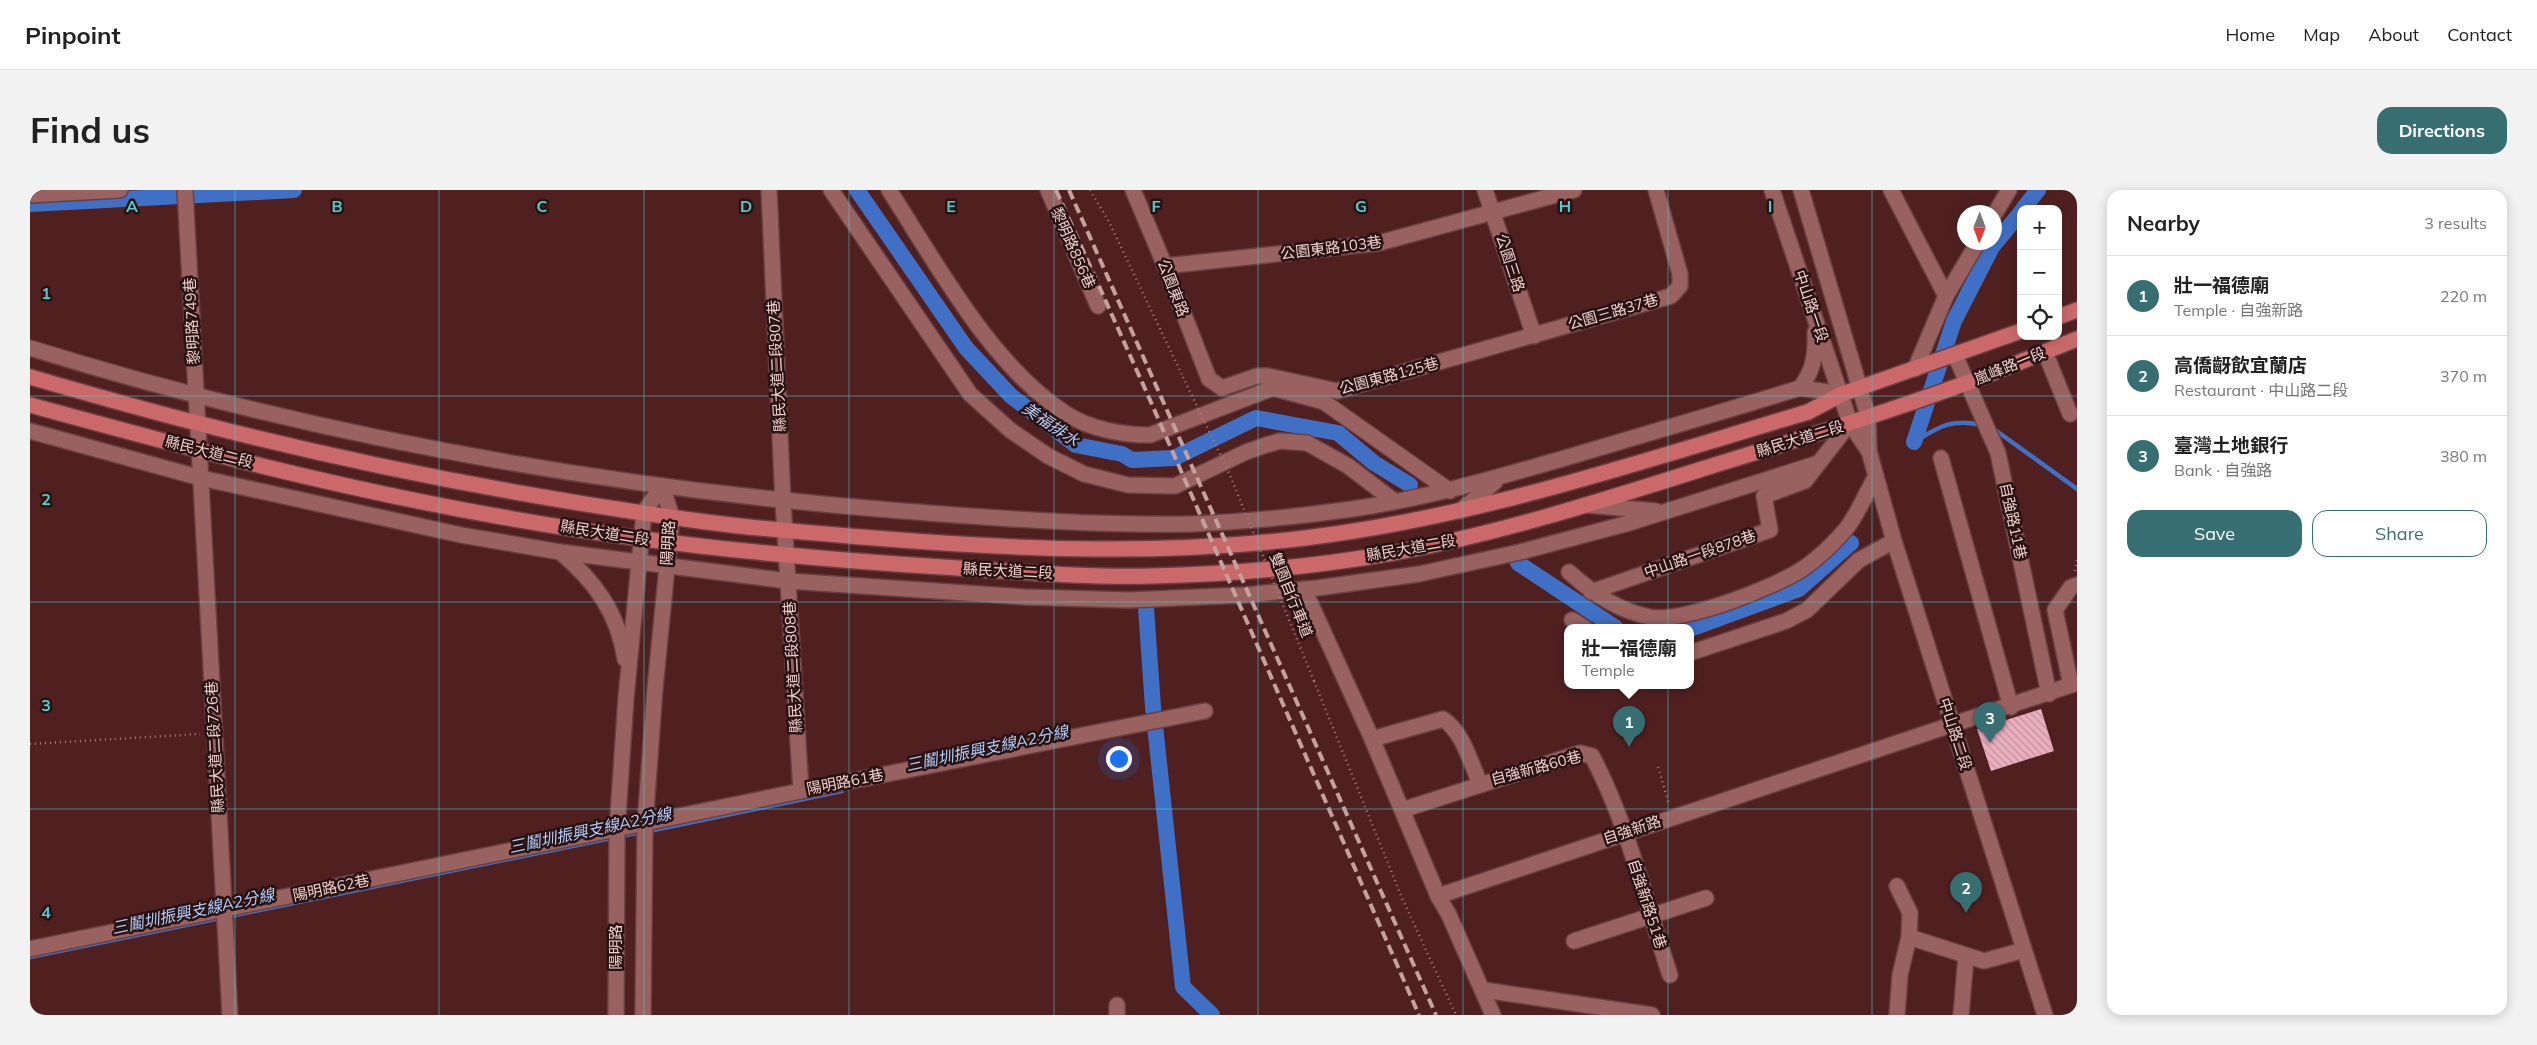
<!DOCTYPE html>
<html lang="en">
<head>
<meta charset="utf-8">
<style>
	body { margin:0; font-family:Mulish,"Noto Sans TC",sans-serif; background:#f2f2f2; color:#222 }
	.controls { position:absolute; right:15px; top:15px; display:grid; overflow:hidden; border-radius:10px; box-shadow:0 2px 12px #0003 }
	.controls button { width:45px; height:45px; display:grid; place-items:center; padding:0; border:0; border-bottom:1px solid #e0e0e0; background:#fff; color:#222; font:25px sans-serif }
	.compass { position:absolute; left:1927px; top:15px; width:45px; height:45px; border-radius:50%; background:#fff; box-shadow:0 2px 12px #0003; rotate:181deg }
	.you { position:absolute; left:1088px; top:568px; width:18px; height:18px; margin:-12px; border:4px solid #fff; border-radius:50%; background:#1a73e8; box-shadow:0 0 0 8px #1a73e833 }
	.badge { display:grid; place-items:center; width:32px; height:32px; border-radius:50%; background:#376e72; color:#fff; font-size:16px; font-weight:700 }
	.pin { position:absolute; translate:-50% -41px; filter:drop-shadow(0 1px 2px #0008) }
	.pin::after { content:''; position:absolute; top:26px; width:18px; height:15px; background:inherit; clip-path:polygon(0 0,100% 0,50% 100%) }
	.popup { position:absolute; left:1534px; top:434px; width:130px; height:65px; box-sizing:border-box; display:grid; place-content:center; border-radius:10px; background:#fff; filter:drop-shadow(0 1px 4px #0005); font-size:16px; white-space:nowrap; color:#767676 }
	.popup b { font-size:19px; color:#222 }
	.popup::after { content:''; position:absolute; left:50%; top:100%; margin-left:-10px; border:10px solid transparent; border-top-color:#fff }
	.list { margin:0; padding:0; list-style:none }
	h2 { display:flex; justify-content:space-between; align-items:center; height:65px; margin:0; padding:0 20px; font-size:21px }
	h2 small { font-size:16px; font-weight:400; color:#767676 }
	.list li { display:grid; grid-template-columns:32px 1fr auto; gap:15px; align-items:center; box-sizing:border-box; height:80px; padding:0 20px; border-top:1px solid #e0e0e0 }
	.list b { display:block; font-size:19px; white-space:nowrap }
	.list p { margin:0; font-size:16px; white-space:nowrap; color:#767676 }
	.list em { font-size:16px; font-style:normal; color:#767676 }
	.actions { display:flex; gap:10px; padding:15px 20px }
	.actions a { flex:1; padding:11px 0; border:1px solid #376e72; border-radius:15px; text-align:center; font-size:18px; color:#376e72 }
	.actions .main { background:#376e72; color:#fff }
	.icon { flex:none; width:28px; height:28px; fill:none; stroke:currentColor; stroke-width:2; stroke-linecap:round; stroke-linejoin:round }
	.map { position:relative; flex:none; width:2047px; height:825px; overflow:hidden; border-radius:15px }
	header { display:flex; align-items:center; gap:30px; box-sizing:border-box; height:70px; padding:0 25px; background:#fff; border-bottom:1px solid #e0e0e0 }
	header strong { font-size:24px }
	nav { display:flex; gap:28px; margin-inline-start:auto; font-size:18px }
	.intro { display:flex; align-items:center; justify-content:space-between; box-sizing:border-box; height:120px; padding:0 30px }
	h1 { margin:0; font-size:35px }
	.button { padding:12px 22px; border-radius:15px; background:#376e72; color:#fff; font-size:18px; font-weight:700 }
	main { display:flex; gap:30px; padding:0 30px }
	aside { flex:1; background:#fff; border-radius:15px; box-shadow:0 2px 12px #0003 }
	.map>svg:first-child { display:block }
</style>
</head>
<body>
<header>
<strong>Pinpoint</strong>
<nav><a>Home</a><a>Map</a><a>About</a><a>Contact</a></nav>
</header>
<div class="intro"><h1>Find us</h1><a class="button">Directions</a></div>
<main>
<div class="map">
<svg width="2047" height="825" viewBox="0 0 2047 825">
	<defs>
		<pattern id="building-back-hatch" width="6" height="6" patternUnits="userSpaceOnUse" patternTransform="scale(1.25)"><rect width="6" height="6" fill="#eaaebe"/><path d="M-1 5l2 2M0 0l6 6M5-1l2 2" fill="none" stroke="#c2929e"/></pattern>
	</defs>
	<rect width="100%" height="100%" fill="#502021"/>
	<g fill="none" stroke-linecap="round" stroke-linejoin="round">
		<g stroke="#4070c5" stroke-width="4.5">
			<polyline points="1961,237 2047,299"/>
			<path d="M1884,252c25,-15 37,-24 67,-17"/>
			<polyline points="619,641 812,601"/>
			<polyline points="0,767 611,642"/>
		</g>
		<g stroke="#4070c5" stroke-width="16">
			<polyline points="827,0 936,158 981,206 1046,255 1092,264 1102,270 1144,268 1226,228 1308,243 1344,273 1380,295"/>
			<polyline points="0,14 264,0"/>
			<polyline points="1993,19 2008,0"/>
			<polyline points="1884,252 1924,131 1962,57 1991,22"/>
			<polyline points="1488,373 1586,438"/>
			<polyline points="1116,418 1123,517 1153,797 1182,825"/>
			<polyline points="1660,439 1769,399 1821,353"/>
		</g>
	</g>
	<polygon fill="url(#building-back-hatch)" points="2011,519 2024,561 1961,581 1947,539"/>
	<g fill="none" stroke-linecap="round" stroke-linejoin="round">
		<g stroke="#693f41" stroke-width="18">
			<g id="minor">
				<polyline points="155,0 200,825"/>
				<polyline points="739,0 753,312 771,601"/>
				<polyline points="801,0 940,204 980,240 1018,266 1054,284 1098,295 1145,296 1216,262 1236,255 1250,251 1277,253 1318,276 1364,311"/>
				<path d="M859,0c48,74 101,174 176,223 24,16 57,22 85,22l123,-47 51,14 126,89"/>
				<polyline points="1018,0 1068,116"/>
				<polyline points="1103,0 1135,76 1179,189 1192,198 1227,186 1238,186 1307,201 1641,106 1650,96 1650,84 1626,0"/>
				<polyline points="1455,0 1504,146"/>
				<polyline points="1742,0 1820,233 1838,260"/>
				<polyline points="1771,0 1838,226 1839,261 1864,351 2015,825"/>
				<polyline points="1861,0 1916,106"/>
				<polyline points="0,5 90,0"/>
				<polyline points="1964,25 1979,0"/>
				<polyline points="1135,76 1349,53 1544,0"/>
				<path d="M0,158c283,88 576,140 872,163 96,7 192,15 289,13 51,-2 103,-7 154,-14 75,-10 147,-31 220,-52 79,-23 157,-46 235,-70l42,6"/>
				<polyline points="2015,162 2040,224"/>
				<polyline points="1925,165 1968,263 2019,504"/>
				<polyline points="1885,179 1916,106 1948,52"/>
				<path d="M1770,198c14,-18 16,-34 15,-56"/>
				<polyline points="0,241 171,288 431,345 530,362 758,391 994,407 1099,410 1215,405 1287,398 1389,384 1490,362 1599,333 1789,273"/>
				<polyline points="1911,268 1981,517"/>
				<polyline points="1556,315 1626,321"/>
				<polyline points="1430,321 1465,292"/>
				<path d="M530,362c35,29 58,61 65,107"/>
				<path d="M1539,382c23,21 49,39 81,45 34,6 126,-30 154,-49 14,-10 31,-26 42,-39 12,-15 20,-36 30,-53"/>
				<polyline points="1274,399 1342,549 1408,706"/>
				<polyline points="1561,402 1740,340 1734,306 1775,291 1820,233"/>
				<polyline points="1542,430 1555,438"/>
				<polyline points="1660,463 1756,431 1777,420 1829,370 1864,351"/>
				<polyline points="2041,495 2025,420 2041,397 2047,395"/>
				<path d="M1342,549l71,-20c20,13 27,43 37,64"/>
				<path d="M1372,620l178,-57 12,3c36,68 54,147 78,219"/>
				<polyline points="1867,696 1880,723 1879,747 1870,785 1867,825"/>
				<polyline points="1879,747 1954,771 1994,760"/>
				<polyline points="1544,751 1676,708"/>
				<polyline points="0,759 771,601 1175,521"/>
				<polyline points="1454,800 1622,825"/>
				<polyline points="586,825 587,640 596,508 614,322 632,296"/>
				<polyline points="613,825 615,634 625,498 642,327 632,296"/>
				<polyline points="1087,825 1087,815"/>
				<polyline points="1463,825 1419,725 1408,706 2047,493"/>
				<polyline points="1931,825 1936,766"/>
			</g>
		</g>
		<g stroke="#693f41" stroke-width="18">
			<g id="major">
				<polyline points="2028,127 2047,120"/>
				<path d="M0,187c56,16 111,32 167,46 167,43 338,76 509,99 60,8 121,12 181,17 140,11 279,16 418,-1 173,-21 337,-77 503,-126l34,-18 179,-63"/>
				<path d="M0,215c156,43 312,84 472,112 145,26 292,41 440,50 69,4 140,11 210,9 81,-2 162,-9 241,-23 104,-19 205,-51 306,-83 90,-28 181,-55 270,-88 36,-13 72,-29 108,-43"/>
			</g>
		</g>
		<g stroke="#a7807f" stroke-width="2.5" stroke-dasharray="1 4" stroke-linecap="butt">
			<polyline points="1060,0 1079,32 1153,187"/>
			<polyline points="2045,381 2047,370"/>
			<polyline points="1284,491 1372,708 1426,825"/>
			<polyline points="0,554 170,544"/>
			<polyline points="1628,577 1639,614"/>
		</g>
		<use href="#minor" stroke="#996261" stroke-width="15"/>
		<use href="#major" stroke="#cb696a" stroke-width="15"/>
		<g stroke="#c4a09f" stroke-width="4" stroke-dasharray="10 5" stroke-linecap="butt">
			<polyline points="1026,0 1120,210 1389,825"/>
			<polyline points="1039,0 1406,825"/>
		</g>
		<polyline stroke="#a7807f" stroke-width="2.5" stroke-dasharray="1 4" stroke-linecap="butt" points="1153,187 1199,283 1284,491"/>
	</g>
	<path fill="none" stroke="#51ccd3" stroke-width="1" stroke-opacity="0.55" d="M205,0v825M409,0v825M614,0v825M819,0v825M1024,0v825M1228,0v825M1433,0v825M1638,0v825M1842,0v825M0,206h2047M0,412h2047M0,619h2047"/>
	<g text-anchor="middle" stroke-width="5" stroke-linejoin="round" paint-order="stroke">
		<g font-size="15" fill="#f0d0ce" stroke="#281212">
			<text transform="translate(1043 58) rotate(66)" y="5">黎明路856巷</text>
			<text transform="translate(1301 58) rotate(-7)" y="5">公園東路103巷</text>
			<text transform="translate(1480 73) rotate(72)" y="5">公園三路</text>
			<text transform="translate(1143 98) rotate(69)" y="5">公園東路</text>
			<text transform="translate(1781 116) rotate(71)" y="5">中山路一段</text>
			<text transform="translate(1583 122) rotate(-16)" y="5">公園三路37巷</text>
			<text transform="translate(162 131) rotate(-93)" y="5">黎明路749巷</text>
			<text transform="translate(747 176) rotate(-93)" y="5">縣民大道二段807巷</text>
			<text transform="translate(1980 176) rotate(-22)" y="5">嵐峰路一段</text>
			<text transform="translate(1359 186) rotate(-15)" y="5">公園東路125巷</text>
			<text transform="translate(1770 249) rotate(-17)" y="5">縣民大道二段</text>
			<text transform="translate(179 262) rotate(14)" y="5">縣民大道二段</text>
			<text transform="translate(1983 331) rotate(78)" y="5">自強路11巷</text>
			<text transform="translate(575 343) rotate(9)" y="5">縣民大道二段</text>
			<text transform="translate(638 353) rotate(-86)" y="5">陽明路</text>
			<text transform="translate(1381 358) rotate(-10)" y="5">縣民大道二段</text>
			<text transform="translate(1670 364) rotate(-19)" y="5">中山路一段878巷</text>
			<text transform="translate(978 381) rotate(3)" y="5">縣民大道二段</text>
			<text transform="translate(1261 405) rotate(68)" y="5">雙園自行車道</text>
			<text transform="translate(763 477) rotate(-93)" y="5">縣民大道二段808巷</text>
			<text transform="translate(1925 544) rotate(72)" y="5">中山路二段</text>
			<text transform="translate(185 557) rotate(-93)" y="5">縣民大道二段726巷</text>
			<text transform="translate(1506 578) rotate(-15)" y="5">自強新路60巷</text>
			<text transform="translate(815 592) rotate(-11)" y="5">陽明路61巷</text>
			<text transform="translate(1602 640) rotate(-18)" y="5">自強新路</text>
			<text transform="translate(301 698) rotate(-12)" y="5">陽明路62巷</text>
			<text transform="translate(1617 714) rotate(72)" y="5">自強新路51巷</text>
			<text transform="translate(586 757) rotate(-90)" y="5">陽明路</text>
		</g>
		<g font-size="16" font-style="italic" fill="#b3cdfa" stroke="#281212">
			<text transform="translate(1021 234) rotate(34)" y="6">美福排水</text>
			<text transform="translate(957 558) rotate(-12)" y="6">三鬮圳振興支線A2分線</text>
			<text transform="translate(560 640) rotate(-12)" y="6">三鬮圳振興支線A2分線</text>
			<text transform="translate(163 721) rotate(-12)" y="6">三鬮圳振興支線A2分線</text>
		</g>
	</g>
	<g font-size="16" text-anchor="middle" font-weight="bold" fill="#51ccd3" stroke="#281212" stroke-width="5" stroke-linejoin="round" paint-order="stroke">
		<text x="102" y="22">A</text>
		<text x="307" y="22">B</text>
		<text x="512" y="22">C</text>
		<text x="716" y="22">D</text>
		<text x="921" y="22">E</text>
		<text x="1126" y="22">F</text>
		<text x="1331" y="22">G</text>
		<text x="1535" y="22">H</text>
		<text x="1740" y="22">I</text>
		<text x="16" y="109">1</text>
		<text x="16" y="315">2</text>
		<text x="16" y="521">3</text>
		<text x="16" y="728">4</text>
	</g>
</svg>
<div class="controls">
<button>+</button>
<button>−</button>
<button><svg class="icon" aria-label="locate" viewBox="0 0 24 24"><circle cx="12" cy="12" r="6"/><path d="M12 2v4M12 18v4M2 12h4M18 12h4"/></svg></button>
</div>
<svg class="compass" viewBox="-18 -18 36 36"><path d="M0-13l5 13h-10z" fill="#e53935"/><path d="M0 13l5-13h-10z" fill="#767676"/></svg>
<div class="you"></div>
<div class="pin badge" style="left:1599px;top:557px">1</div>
<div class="popup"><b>壯一福德廟</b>Temple</div>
<div class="pin badge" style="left:1936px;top:723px">2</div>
<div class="pin badge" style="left:1960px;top:553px">3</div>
</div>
<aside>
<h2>Nearby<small>3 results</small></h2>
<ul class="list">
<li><span class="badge">1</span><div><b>壯一福德廟</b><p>Temple · 自強新路</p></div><em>220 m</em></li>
<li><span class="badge">2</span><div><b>高僑齖飲宜蘭店</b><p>Restaurant · 中山路二段</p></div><em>370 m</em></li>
<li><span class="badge">3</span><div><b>臺灣土地銀行</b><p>Bank · 自強路</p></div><em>380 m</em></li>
</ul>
<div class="actions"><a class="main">Save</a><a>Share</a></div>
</aside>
</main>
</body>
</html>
